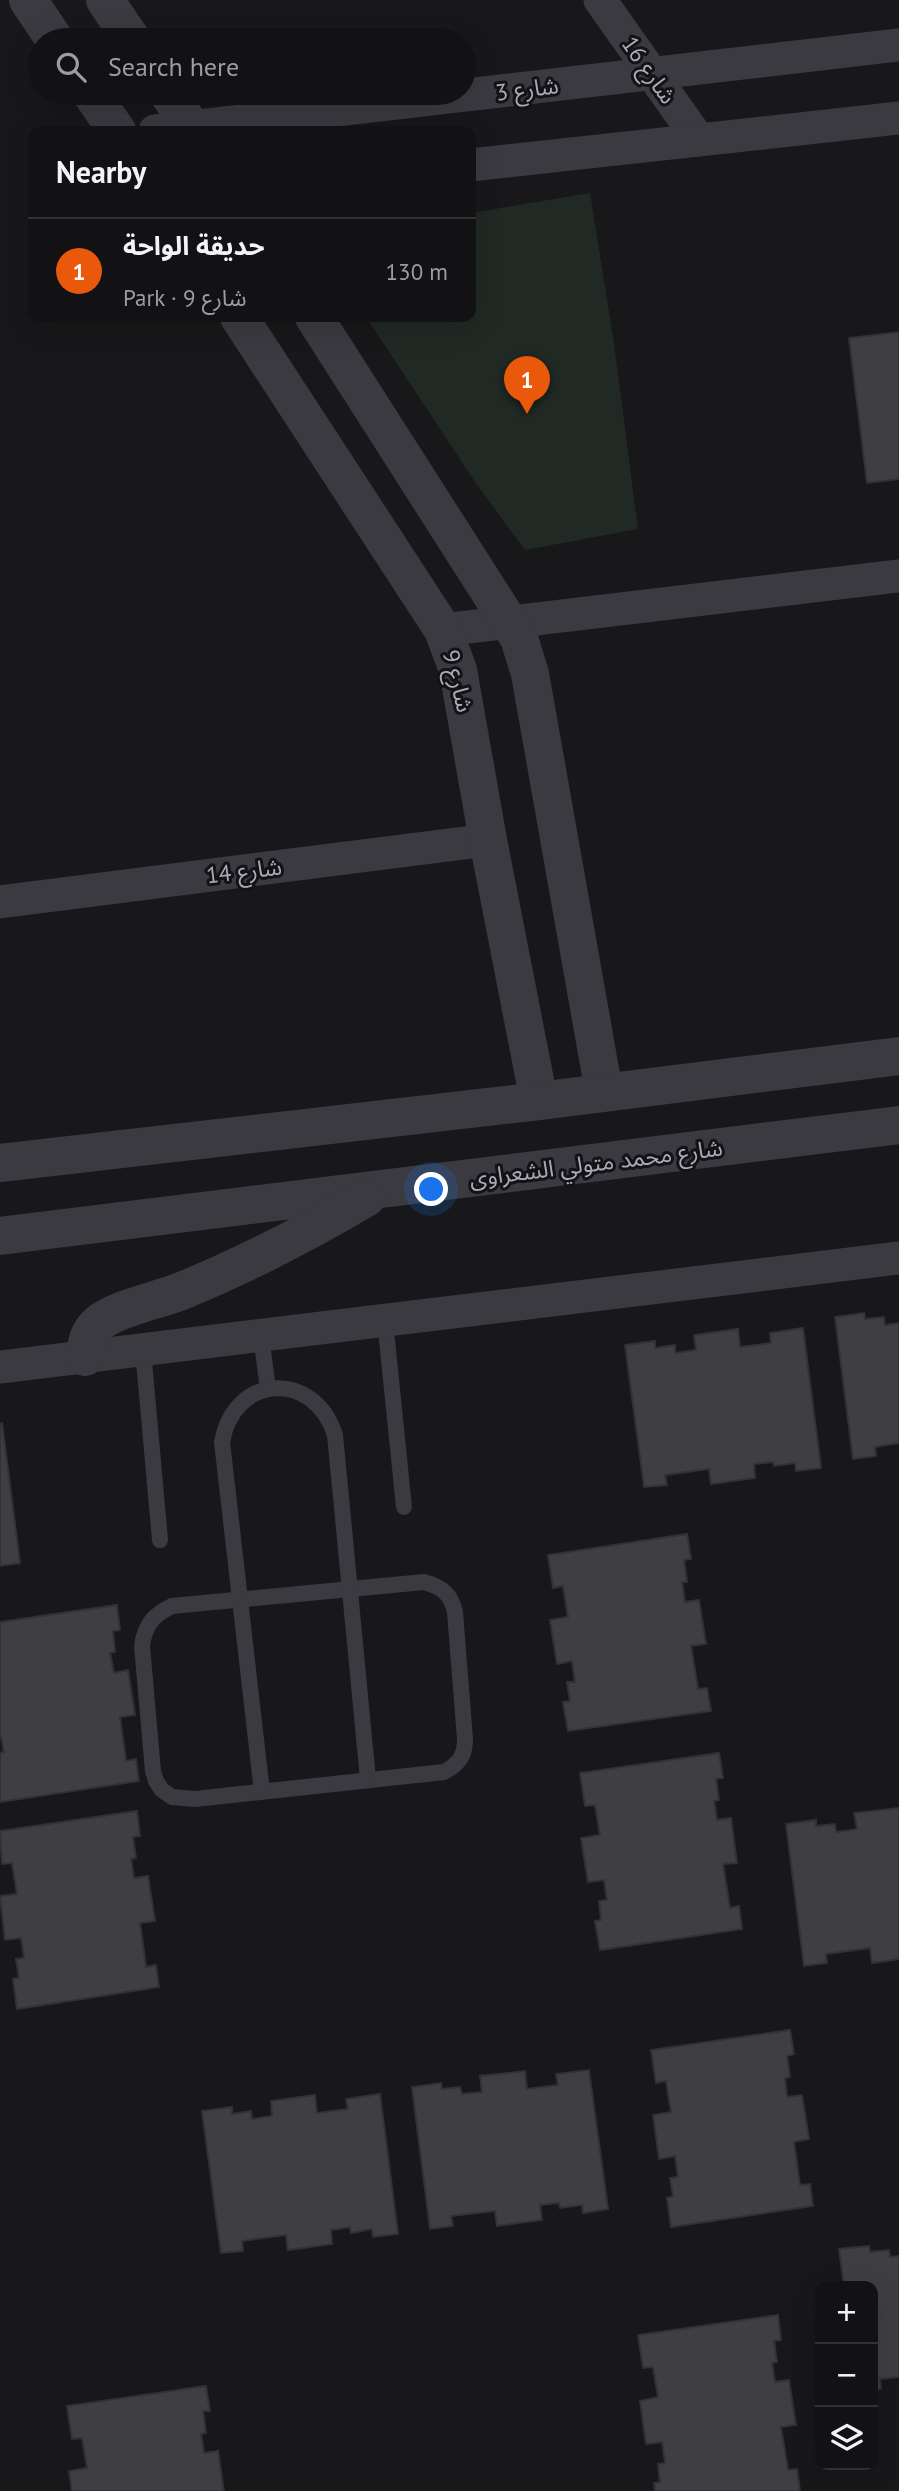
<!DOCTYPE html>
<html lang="en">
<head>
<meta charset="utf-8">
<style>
	body { margin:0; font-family:"PT Sans","Noto Sans Arabic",sans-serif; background:#1f1f21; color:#f1f3f6 }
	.controls { position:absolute; right:21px; bottom:21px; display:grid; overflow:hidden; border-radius:14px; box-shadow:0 7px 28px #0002 }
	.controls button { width:63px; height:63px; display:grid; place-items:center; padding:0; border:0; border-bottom:2px solid #313133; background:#121113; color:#f1f3f6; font:35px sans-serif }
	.you { position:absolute; left:432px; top:1190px; width:24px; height:24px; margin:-18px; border:5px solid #fff; border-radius:50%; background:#1a73e8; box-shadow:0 0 0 10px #1a73e833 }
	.badge { display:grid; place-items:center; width:46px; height:46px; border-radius:50%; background:#ea580c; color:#fff; font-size:23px; font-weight:700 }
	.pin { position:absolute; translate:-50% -58px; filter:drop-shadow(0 2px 4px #0008) }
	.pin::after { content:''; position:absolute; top:37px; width:24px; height:21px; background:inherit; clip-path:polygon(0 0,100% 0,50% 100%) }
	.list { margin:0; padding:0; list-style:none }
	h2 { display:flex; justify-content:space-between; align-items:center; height:91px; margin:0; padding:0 28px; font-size:30px }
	h2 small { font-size:23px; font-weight:400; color:#9c9da0 }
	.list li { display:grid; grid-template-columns:46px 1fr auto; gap:21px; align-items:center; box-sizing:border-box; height:105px; padding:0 28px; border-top:2px solid #313133 }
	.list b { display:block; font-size:26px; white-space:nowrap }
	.list p { margin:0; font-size:23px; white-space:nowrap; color:#9c9da0 }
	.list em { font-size:23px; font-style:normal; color:#9c9da0 }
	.icon { flex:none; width:38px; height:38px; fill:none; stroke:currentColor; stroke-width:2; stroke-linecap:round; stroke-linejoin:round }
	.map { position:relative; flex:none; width:899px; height:2491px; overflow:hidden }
	.search { position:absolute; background:#121113; box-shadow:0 7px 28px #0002; left:28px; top:28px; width:448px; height:77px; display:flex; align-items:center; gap:18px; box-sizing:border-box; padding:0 24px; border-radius:38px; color:#9c9da0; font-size:26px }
	.panel { position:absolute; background:#121113; box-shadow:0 7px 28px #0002; left:28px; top:126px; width:448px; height:196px; border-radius:14px }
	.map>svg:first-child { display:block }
</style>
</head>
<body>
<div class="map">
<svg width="899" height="2491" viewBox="0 0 899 2491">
	<rect width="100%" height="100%" fill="#181719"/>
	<polygon fill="#212924" points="590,193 614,343 638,529 525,550 477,485 366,317 471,317 471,213"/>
	<g fill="#3f3f43" stroke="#323135" stroke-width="2">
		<polygon points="899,332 899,479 867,483 849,338"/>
		<polygon points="864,1313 865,1319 884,1317 885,1325 899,1323 899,1443 875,1447 876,1456 853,1459 835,1317"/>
		<polygon points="803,1328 821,1468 796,1471 795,1463 774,1466 773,1462 754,1464 755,1478 711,1484 709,1469 665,1475 667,1485 644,1487 625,1345 655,1341 655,1348 675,1345 675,1353 696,1350 694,1335 738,1329 740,1347 771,1343 770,1333"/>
		<polygon points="2,1423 20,1563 0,1566 0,1424"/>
		<polygon points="687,1534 691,1559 684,1560 687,1582 682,1582 685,1602 699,1600 706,1644 691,1646 698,1689 707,1688 711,1711 568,1731 563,1702 570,1701 567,1682 575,1682 572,1661 557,1664 550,1620 568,1617 563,1586 553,1588 548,1555"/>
		<polygon points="117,1605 120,1630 113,1631 115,1652 110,1653 114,1673 128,1670 135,1715 120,1717 126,1761 136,1759 139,1781 0,1802 0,1753 4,1752 0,1732 0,1622"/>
		<polygon points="719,1753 723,1778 716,1779 719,1800 714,1801 717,1820 731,1818 737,1863 723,1864 730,1908 739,1906 742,1929 600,1950 595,1921 601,1920 599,1901 607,1900 604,1880 588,1882 581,1838 600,1835 595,1805 585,1806 580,1773"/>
		<polygon points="899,1808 899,1959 872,1963 870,1948 826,1954 827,1963 804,1966 786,1824 816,1820 816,1826 835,1824 836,1832 857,1829 854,1813"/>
		<polygon points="137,1811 140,1836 133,1837 136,1858 131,1859 134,1878 148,1876 155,1921 140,1923 146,1967 156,1965 159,1987 17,2009 13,1979 19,1978 16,1959 24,1958 21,1938 5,1940 0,1896 17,1894 12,1863 2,1864 0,1831"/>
		<polygon points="790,2030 794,2054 787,2056 790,2077 785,2078 787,2097 802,2095 809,2139 794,2142 800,2185 810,2184 813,2206 671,2227 667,2198 673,2196 670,2178 678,2177 675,2156 659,2159 653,2115 671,2112 666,2081 656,2083 651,2050"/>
		<polygon points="589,2070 608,2209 583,2213 582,2205 560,2208 559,2203 540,2205 542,2220 497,2226 495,2211 451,2216 453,2226 430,2229 412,2087 441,2083 442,2089 460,2087 462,2094 482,2092 480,2076 525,2071 527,2089 558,2085 556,2074"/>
		<polygon points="380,2094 398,2234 373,2237 372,2229 351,2233 350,2227 331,2230 332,2244 288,2250 286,2235 242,2241 243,2251 221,2253 202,2111 232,2107 232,2114 251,2111 252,2119 272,2116 271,2101 315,2095 317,2113 348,2109 346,2099"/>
		<polygon points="869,2246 870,2252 889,2250 890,2257 899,2256 899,2377 880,2379 881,2389 873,2390 873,2286 844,2286 839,2249"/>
		<polygon points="778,2315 781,2340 774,2341 777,2362 772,2363 775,2382 789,2380 796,2425 781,2427 788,2470 797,2469 800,2491 655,2491 654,2483 660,2482 658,2464 665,2463 662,2442 646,2444 640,2401 658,2397 653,2367 643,2368 638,2335"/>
		<polygon points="206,2386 210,2411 203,2411 206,2433 201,2434 204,2453 218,2451 224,2491 72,2491 69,2471 87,2468 82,2438 72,2439 67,2406"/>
	</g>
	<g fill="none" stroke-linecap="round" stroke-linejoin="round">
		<g stroke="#3a3a40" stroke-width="16">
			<polyline points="385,1321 404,1507"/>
			<polyline points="261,1336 268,1389"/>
			<polyline points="143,1350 160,1540"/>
			<path d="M424,1582c18,5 27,12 31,30l10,127c0,17 -6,25 -21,33l-249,27 -23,-2 -10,-7 -6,-9 -3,-10 -11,-125c3,-21 11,-31 30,-40z"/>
			<path d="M262,1792l-40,-350c12,-68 92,-73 113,-7l33,344"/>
		</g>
		<g stroke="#3a3a40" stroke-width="33">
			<polyline points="600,0 699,140"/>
			<polyline points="155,131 899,45"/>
			<polyline points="471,165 899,118"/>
			<polyline points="443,630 899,576"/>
			<polyline points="0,902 488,840"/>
			<polyline points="0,1367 899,1258"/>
		</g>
		<g stroke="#3a3a40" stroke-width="38">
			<polyline points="28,0 55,40"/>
			<polyline points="105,0 132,40"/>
			<polyline points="91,93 117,131"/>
			<polyline points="168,93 194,131"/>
			<polyline points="239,317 443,630 458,670 488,840 539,1101"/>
			<polyline points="314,317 519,638 530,674 604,1092"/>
			<polyline points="0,1163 539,1101 899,1056"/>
			<polyline points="0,1236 899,1125"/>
			<path d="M85,1357c1,-13 3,-25 14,-34 17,-15 62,-23 85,-33 63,-26 123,-57 182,-92"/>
		</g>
	</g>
	<g text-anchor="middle" stroke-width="6" stroke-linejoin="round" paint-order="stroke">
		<g font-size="23" fill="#a9abb9" stroke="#131214">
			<text transform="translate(649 70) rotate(55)" y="8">شارع 16</text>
			<text transform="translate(527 89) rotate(-7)" y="8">شارع 3</text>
			<text transform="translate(458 681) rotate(76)" y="8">شارع 9</text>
			<text transform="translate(244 871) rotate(-7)" y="8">شارع 14</text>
			<text transform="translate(596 1163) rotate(-7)" y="8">شارع محمد متولي الشعراوى</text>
		</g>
	</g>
</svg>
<div class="controls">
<button>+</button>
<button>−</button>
<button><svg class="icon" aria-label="layers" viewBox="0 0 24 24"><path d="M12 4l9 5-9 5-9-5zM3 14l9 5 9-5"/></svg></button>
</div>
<div class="you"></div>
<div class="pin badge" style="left:527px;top:414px">1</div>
<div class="search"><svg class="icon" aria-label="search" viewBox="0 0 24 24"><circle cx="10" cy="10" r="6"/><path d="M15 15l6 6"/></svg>Search here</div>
<section class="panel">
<h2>Nearby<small></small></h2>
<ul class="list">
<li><span class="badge">1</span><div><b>حديقة الواحة</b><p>Park · شارع 9</p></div><em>130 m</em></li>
</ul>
</section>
</div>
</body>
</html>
